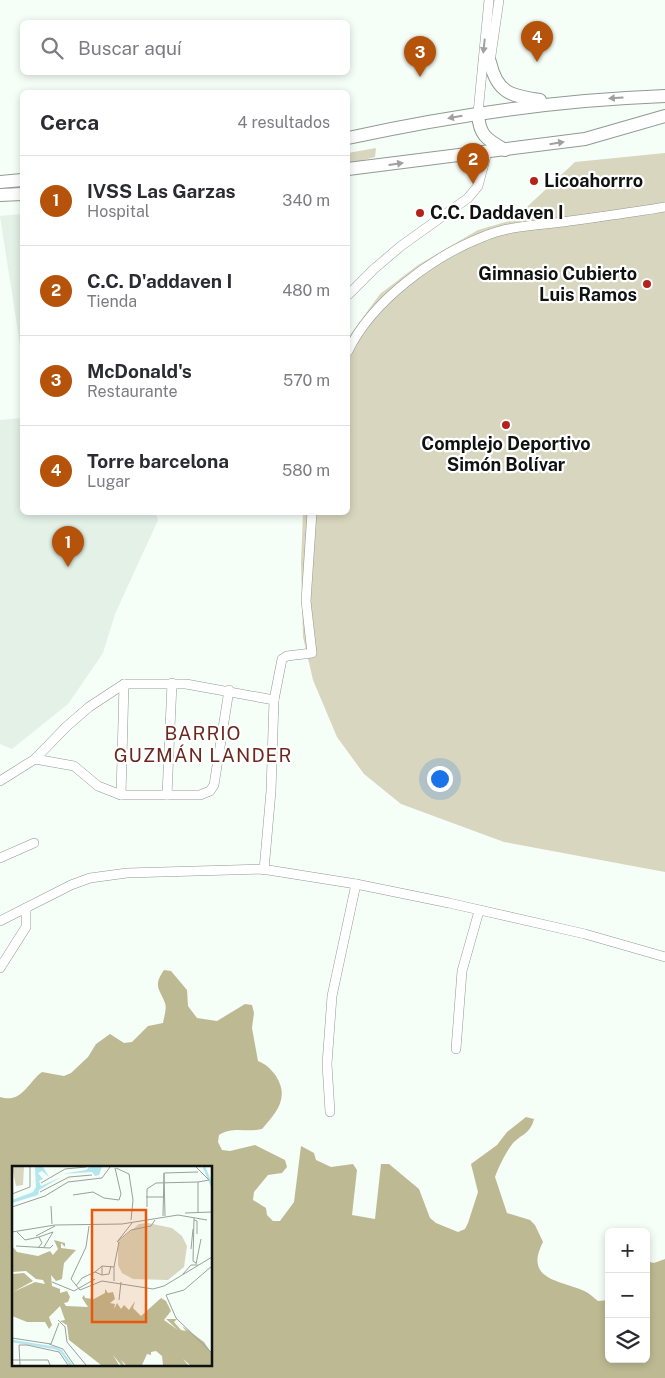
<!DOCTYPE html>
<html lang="es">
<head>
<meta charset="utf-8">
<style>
	body { margin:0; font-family:"Public Sans",sans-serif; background:#f7f7f7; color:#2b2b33 }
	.controls { position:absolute; right:15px; bottom:15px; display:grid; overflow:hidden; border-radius:8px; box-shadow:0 2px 8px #0003 }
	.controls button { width:45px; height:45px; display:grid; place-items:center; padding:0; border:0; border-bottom:1px solid #e1e1e2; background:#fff; color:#2b2b33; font:25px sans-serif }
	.you { position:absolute; left:439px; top:778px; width:18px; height:18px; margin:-12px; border:4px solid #fff; border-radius:50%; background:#1a73e8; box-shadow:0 0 0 8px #1a73e833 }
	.badge { display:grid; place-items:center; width:32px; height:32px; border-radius:50%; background:#b45309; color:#fff; font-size:16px; font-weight:700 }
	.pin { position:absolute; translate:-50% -41px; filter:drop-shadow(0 1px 2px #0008) }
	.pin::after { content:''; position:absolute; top:26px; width:18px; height:15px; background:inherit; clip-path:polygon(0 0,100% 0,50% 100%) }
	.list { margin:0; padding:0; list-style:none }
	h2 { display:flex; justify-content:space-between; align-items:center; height:65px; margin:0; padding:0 20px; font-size:21px }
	h2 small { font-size:16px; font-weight:400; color:#7c7c81 }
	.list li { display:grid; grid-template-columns:32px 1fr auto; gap:15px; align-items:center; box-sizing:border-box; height:90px; padding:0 20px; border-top:1px solid #e1e1e2 }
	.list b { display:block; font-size:19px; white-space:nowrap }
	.list p { margin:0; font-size:16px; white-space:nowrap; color:#7c7c81 }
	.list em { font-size:16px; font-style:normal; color:#7c7c81 }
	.icon { flex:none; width:28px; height:28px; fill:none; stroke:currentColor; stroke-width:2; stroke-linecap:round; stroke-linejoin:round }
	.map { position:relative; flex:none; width:665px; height:1378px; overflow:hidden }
	.search { position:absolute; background:#fff; box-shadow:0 2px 8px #0003; left:20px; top:20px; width:330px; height:55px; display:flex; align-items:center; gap:12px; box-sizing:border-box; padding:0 18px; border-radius:8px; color:#7c7c81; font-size:19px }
	.panel { position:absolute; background:#fff; box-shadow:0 2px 8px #0003; left:20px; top:90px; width:330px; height:425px; border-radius:8px }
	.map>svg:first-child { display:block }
</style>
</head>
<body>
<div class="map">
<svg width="665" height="1378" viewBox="0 0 665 1378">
	<rect width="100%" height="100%" fill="#f6fef8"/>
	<g fill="#e3f1e7">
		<polygon points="22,214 22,358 0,216"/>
		<polygon points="22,418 22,512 156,513 158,520 115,614 103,653 68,704 12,749 0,744 0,420"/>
	</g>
	<g fill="#d8d6be">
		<polygon points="376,148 375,157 348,164 348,153"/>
		<polygon points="665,153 665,872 504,842 401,804 364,774 337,737 313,680 303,637 301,563 303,513 348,512 348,338 380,294 418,265 478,230 513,220 575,162"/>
	</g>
	<path fill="#bdba93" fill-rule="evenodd" d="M164,970l7,1 16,19 1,16 9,12 20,3 28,-17 7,1 2,8 -2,15 6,33c8,3 13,8 18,15 14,22 0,37 -14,53 -15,4 -29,-3 -43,6l-1,7 4,8 8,1 25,-6 30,15 2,7 -5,6 -14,2 -14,17 -1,8 13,8 1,7 6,6h7l14,-19 7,-56 13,7 2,7 15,7 22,-3 4,6 -5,45 23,4 6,-55h8l30,25 11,29 6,5 22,9 7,-3 3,-6 10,-31 -7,-28 26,-19 10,-13 19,-15 8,2c-3,13 -11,15 -20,23 -6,6 -16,26 -19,35l12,36 23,7 5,5 8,17c-19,37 15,38 39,48 6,2 11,7 16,11l11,-1v59h37v-98l8,2 11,-4v119h-665v-281c22,7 28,-15 42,-25l22,4 7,-3 17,-16 8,-13 14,-10 14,9 8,-1 16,-16 15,-3c1,-6 4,-14 2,-20 -6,-15 -12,-17 -1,-33zM14,1167h197v197h-197z"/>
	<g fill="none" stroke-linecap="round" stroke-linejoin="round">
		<g stroke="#919993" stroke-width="10">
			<g id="minor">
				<polyline points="490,62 499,0"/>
				<polyline points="478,113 489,0"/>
				<polyline points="348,295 374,269 401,246 468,198 478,186 487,152"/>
				<path d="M348,351c24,-50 85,-95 137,-115 24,-10 53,-11 78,-14 34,-5 68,-9 102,-15"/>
				<polyline points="124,684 121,795 200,795 210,791 214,785 229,690"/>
				<polyline points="274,700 282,659 287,656 312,653 306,601 312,512"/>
				<polyline points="35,759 66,727 89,707 124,684 186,684 274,700 271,791 264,870"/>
				<polyline points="0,781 35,759 74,766 98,786 121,795"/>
				<polyline points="167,795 172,683"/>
				<polyline points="0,858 34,843"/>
				<polyline points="0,921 71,885 90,878 127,873 262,869 356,884 449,903 585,934 665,957"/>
				<polyline points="0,968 26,927 26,908"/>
				<polyline points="456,1049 462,971 479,911"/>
				<polyline points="330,1112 327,1064 332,996 356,884"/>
			</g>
		</g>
		<g stroke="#919993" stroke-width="14">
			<g id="secondary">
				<path d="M490,62c7,31 21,34 50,38"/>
				<path d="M478,113c1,22 8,26 27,37"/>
				<path d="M348,138c105,-23 209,-38 317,-42"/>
				<polyline points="348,169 585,139 665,116"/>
				<polyline points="0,182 22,180"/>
				<polyline points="0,195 22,194"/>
			</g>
		</g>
		<use href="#minor" stroke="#fff" stroke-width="9"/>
		<use href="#secondary" stroke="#fff" stroke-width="12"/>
	</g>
	<defs><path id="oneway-solid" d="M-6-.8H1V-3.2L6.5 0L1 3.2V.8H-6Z" transform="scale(1.25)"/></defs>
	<g fill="#9fa09f">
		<use href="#oneway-solid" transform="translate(484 46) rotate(96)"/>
		<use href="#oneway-solid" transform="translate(616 98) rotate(176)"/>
		<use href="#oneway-solid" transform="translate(455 117) rotate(170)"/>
		<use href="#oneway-solid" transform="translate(557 143) rotate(-9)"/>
		<use href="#oneway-solid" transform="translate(396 164) rotate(-8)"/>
	</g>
	<g fill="#b22419" stroke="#fff" stroke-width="2">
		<circle cx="534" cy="181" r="5"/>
		<circle cx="420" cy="213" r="5"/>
		<circle cx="647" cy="284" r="5"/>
		<circle cx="506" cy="425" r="5"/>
	</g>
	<g text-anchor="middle" stroke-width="4.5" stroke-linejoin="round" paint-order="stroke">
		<g font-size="18" font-weight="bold" fill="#0f1210" stroke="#fff" text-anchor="start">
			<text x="544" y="187">Licoahorrro</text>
			<text x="430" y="219">C.C. Daddaven I</text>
			<text x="637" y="280" text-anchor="end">Gimnasio Cubierto<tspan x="637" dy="21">Luis Ramos</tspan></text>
			<text x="506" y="450" text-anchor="middle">Complejo Deportivo<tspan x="506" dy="21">Simón Bolívar</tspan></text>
		</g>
		<g font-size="19" letter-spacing="1" fill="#6c271f" stroke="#fff">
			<text x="203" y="740">BARRIO<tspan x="203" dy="22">GUZMÁN LANDER</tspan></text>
		</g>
	</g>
	<g transform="translate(12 1166)">
		<rect width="200" height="200" fill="#f6fef8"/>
		<path d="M0,1h12l-1,18 -7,1zM136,57l24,5 10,8 5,10 -3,21 -16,13 -35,-1 -11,-6 -4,-8v-23l21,-18z" fill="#d8d6be"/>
		<path d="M42,74l11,3v4l-4,-4v5l15,2 -12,13 -2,16 -6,2 -5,-6 1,11 8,3v4l7,-2 3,6 -2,5 -4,1 2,3 22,1 -6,-9 2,-3 1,3 9,1 11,-6v-4l3,4 5,-1 2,7 -5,4 5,1 -1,5 3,-6 4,6 3,-4 5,5 6,-9 -2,7 8,8 20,-18 5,3 5,10 -7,9 14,10 -12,-11h11l-3,3 7,8 5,1 -4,-5 22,16 8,12v11h-22l-7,-6 5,6h-25l-1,-9 -6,-5 -5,1v3l-4,-1 -5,11h-16l-5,-5 3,5h-3l-8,-10 6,10h-18l-32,-25 -2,-15 -7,-4 5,-1 -5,-14 -11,11 3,8 -3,4 -4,-7h-18l-15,-6v-42l12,-1 9,8 -20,11 22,-10 10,2 -2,-4 -7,-1 -10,-8 -14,1v-26l5,6 21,4 12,-5 3,4 5,-6z" fill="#bdba93"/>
		<path d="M23,1h8l6,10 -7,-6 -4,2 5,6 -4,2 2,5 20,-9 -22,13 -1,5 -26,8v-3l21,-8 3,-5zM77,1h13l-3,8 -4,1 -3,-4 -30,2 24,-4z" fill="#b3e7ed"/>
		<path fill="none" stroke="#b3e7ed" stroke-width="2.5" d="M192,1l8,19M0,175l43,7 6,3 10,14"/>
		<path fill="none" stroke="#9aa09b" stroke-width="1" d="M184,1l13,13 -11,2M104,2l13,6 4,26 -2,20M152,7l34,-1M29,17l24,-14 21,-2M28,26l29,-15 23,-2M0,28l18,-7v-20M61,29l20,-3 11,6 15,2 2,-6 -6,-26M134,31h18M39,40l1,18M0,41l33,-11 23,-14 34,-4 8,-11M135,41v-18l9,-6 42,-1v30M173,47l27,-1M151,50l1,-43 1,43M182,52l-1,43 3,2M182,54l3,1v13M120,57l-15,19 14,-12 20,-4 4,-6M77,60l-3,21 -15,32 9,11 22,-9 51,8 11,-3 48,-29M0,66l43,-7 67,-1 56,-9 29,5M5,66l8,8 14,-3 3,6 -4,5M24,70l19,-10M27,71l14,-5 -9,15M4,80l34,2 3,-3M179,83l2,-20M184,98l5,-25M90,100v9l7,-1 2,-8M200,100l-28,24 -18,5 10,23 36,35M102,101l5,-25M83,106l7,-6 12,1v14M171,108l8,-9h7M40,116l22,9 21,-12M64,120l6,-8 13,-6 7,3M107,134l2,-18M46,154l7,7 2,15 19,23M0,172l39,6M37,178l14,5 11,16M39,178l8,-21M0,194h36l2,5M8,199l-1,-20h8l32,7 9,13"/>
		<path fill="#e8590c" fill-opacity="0.15" stroke="#e8590c" stroke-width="2.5" d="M80,44h54v112h-54z"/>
		<rect width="200" height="200" fill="none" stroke="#0f1210" stroke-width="2.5"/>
	</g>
</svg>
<div class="controls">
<button>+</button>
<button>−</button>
<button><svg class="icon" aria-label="layers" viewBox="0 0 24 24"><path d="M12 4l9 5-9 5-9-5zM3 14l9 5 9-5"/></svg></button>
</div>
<div class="you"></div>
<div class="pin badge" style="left:68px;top:567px">1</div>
<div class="pin badge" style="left:473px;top:184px">2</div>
<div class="pin badge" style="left:420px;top:77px">3</div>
<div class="pin badge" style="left:537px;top:62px">4</div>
<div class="search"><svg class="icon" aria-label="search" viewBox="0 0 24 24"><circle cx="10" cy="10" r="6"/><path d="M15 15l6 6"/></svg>Buscar aquí</div>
<section class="panel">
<h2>Cerca<small>4 resultados</small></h2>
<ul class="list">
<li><span class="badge">1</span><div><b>IVSS Las Garzas</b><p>Hospital</p></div><em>340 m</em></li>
<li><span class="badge">2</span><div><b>C.C. D'addaven I</b><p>Tienda</p></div><em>480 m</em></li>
<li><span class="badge">3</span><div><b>McDonald's</b><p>Restaurante</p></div><em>570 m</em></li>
<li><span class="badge">4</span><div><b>Torre barcelona</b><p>Lugar</p></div><em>580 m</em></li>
</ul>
</section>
</div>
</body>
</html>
